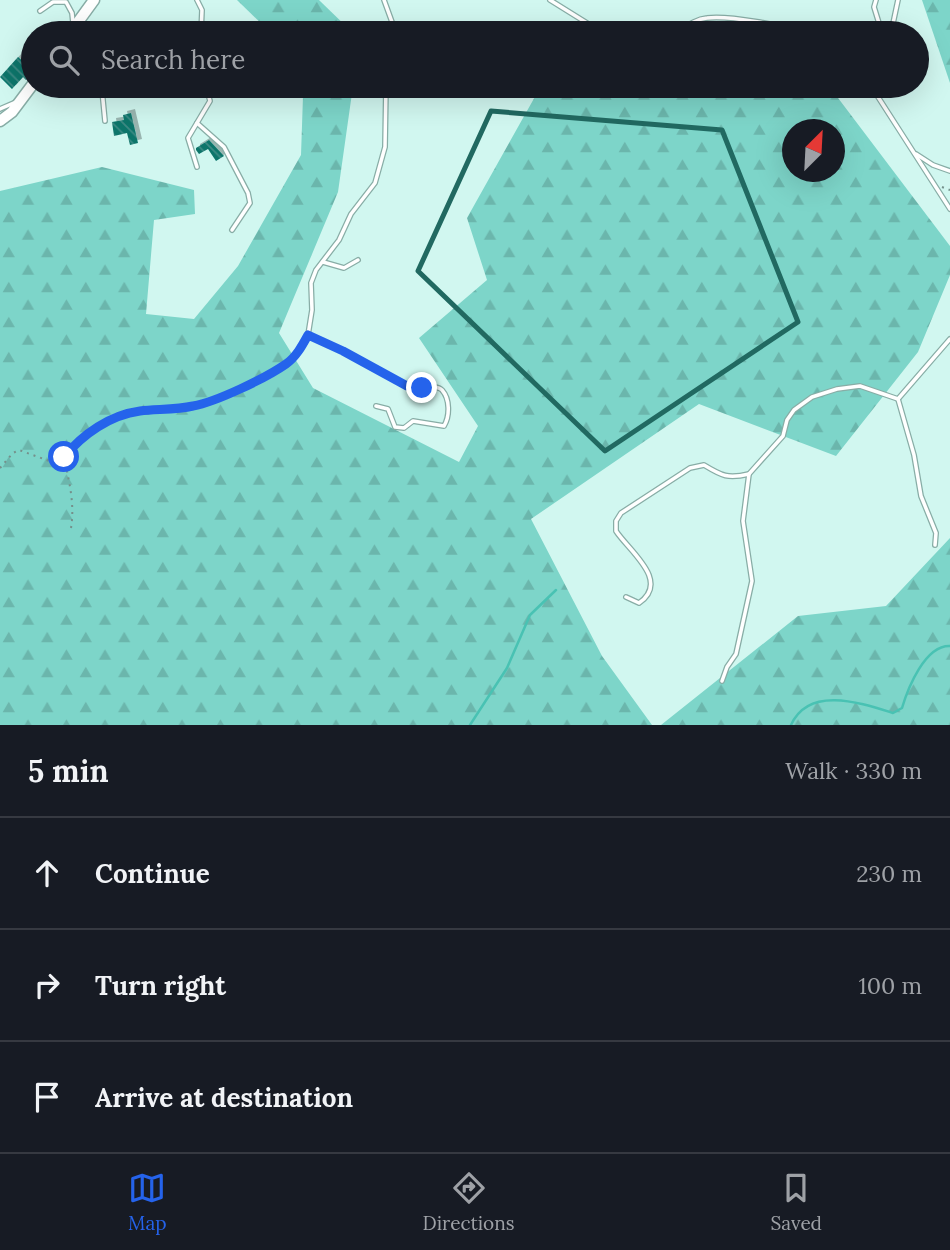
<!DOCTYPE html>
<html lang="en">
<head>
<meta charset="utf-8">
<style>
	body { margin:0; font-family:Lora,serif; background:#242831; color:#f1f3f6 }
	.compass { position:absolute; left:782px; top:119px; width:63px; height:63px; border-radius:50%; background:#171b24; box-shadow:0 7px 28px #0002; rotate:24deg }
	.stop { position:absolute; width:21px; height:21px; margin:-16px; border:5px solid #2563eb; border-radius:50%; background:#fff }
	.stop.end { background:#2563eb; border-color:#fff; box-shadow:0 2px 7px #0008 }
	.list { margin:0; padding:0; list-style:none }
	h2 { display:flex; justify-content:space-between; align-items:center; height:91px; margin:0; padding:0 28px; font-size:30px }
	h2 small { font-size:23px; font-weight:400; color:#9ea1a6 }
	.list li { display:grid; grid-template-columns:46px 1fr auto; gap:21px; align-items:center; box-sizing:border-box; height:112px; padding:0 28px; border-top:2px solid #363941 }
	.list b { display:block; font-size:26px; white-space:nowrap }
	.list em { font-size:23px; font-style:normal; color:#9ea1a6 }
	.icon { flex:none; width:38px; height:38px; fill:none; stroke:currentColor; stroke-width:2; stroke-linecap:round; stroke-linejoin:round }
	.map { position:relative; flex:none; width:950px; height:725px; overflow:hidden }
	.search { position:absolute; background:#171b24; box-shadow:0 7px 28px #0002; left:21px; right:21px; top:21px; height:77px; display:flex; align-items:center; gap:18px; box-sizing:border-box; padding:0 24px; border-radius:38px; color:#9ea1a6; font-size:26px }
	.sheet { height:427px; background:#171b24 }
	nav { display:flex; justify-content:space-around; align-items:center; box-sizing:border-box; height:98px; border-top:2px solid #363941; background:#171b24; font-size:19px; color:#9ea1a6 }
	nav a { display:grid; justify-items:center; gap:4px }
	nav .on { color:#2563eb }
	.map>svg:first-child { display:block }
</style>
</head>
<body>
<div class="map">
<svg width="950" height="725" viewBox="0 0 950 725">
	<defs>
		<pattern id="forest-firs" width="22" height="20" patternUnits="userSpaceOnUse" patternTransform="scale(1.75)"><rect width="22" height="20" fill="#7dd5c9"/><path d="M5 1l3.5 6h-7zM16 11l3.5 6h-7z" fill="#6bb6ac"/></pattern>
		<pattern id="building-back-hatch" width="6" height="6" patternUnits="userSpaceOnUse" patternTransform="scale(1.75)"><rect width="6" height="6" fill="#0b756b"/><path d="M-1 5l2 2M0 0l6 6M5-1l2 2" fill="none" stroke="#3e8a83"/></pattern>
		<filter id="shadow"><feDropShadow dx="4" dy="-4" stdDeviation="0" flood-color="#0004"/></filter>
	</defs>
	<rect width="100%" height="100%" fill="#d1f7f0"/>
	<g fill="url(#forest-firs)" fill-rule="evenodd">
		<polygon points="237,0 319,0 353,33 271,33"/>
		<polygon points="922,0 950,0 950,83"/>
		<path d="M298,86h55l-15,106 -59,141 34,55 146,74 19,-36 -59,-88 68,-58 -20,-62 74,-132h288l121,160v29l-32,77 -82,104 -137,-52 -168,115 71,137 50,69h-652v-534l102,-24 92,23 1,24 -41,6 -8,94 48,5 44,-53 63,-111 2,-59zM792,130h42v42h-42z"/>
		<polygon points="950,538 950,725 661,725 798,616 886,606"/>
	</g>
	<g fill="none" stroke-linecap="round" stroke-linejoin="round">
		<g stroke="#49c2b3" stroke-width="2.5">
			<polyline points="470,725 507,668 530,615 556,590"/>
			<path d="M791,725c18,-40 70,-22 102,-12l9,-5c6,-20 23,-63 48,-62"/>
		</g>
	</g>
	<g fill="url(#building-back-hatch)" filter="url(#shadow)">
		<polygon points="18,57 33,70 33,75 26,80 23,77 12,89 0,77"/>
		<polygon points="131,113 138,143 130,145 127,133 114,136 112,122 124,120 123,115"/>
		<polygon points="209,140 224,156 216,161 208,149 199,154 196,150 196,148"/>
	</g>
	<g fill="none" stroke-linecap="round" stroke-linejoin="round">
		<g stroke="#88ada6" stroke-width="6">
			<g id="lane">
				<polyline points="197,0 202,10 201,33"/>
				<polyline points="384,0 392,22 391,33"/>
				<polyline points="550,0 603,33"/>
				<polyline points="876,0 874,7 882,33"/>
				<polyline points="40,11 53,2 66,2 72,13 73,23"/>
				<path d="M677,33c9,-6 18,-14 30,-15 22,-3 78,8 99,15"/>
				<polyline points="891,33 898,0"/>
				<polyline points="871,86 950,209"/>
				<polyline points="0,109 16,102"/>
				<polyline points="105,121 102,90 107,86"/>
				<polyline points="197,123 224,147 248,193 250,203 232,230"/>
				<polyline points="916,154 933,165 950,171"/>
				<polyline points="197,167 188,138 210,101 206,86"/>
				<polyline points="323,262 344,268 358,260"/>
				<polyline points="898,399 914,455 921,496 936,533 935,545"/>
				<path d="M376,406l12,3 7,18 9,1 9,-7 31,5c6,-10 6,-27 -2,-36 -7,-7 -25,0 -37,-5 -13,-5 -26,-14 -38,-21 -19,-11 -39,-20 -59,-29l4,-25 -1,-27 5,-13 23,-30 12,-26 24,-31 10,-36 1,-61"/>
				<path d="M626,597l13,6c32,-22 -10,-52 -23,-72v-10l5,-8 69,-45 14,-3c18,11 24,14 45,9"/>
				<polyline points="722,681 727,667 736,654 752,581 743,521 749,474 783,436 787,420 794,410 812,397 837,389 860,386 898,399 950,339"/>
			</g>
		</g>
		<g stroke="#88ada6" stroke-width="13">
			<g id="secondary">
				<polyline points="70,33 94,0"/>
				<polyline points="0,121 12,112 33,84"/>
			</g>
		</g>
		<g stroke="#75908b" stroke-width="2" stroke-dasharray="2 5" stroke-linecap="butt">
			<polyline points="942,187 950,190"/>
			<polyline points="0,468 13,453 19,450 52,462 64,457"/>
			<path d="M71,528c4,-24 -2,-47 -7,-71 19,-24 46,-43 77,-46 18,-2 37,-1 54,-5 25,-6 47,-20 69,-31 17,-9 32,-16 41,-34"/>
		</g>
		<use href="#lane" stroke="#fff" stroke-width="3.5"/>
		<use href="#secondary" stroke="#fff" stroke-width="10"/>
	</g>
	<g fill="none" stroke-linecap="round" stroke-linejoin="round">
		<path stroke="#2563eb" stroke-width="9" d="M64,457c19,-23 46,-42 76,-46 17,-2 36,-1 53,-5 23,-4 73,-28 93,-42 10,-7 16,-18 22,-29l35,16 64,35 15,2"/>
	</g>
	<path fill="none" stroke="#216961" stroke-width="5" stroke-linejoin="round" d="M491,111l231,19 76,192 -193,129 -187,-180z"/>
</svg>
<svg class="compass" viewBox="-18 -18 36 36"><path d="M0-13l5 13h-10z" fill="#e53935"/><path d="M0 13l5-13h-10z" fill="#9ea1a6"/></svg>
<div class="stop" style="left:64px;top:457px"></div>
<div class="stop end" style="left:422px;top:388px"></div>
<div class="search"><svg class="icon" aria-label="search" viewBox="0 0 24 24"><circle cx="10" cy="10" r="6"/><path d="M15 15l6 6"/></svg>Search here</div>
</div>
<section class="sheet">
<h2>5 min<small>Walk · 330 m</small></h2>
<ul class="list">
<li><svg class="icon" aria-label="ahead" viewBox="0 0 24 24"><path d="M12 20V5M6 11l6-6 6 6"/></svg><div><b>Continue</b></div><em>230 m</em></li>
<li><svg class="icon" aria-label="right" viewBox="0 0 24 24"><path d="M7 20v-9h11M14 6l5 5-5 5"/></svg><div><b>Turn right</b></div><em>100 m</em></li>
<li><svg class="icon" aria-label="arrive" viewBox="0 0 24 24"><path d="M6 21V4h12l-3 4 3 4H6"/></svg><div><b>Arrive at destination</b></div></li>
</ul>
</section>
<nav>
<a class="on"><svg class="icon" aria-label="map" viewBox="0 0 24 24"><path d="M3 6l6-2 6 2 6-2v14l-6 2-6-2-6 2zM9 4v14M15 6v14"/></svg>Map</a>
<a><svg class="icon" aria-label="directions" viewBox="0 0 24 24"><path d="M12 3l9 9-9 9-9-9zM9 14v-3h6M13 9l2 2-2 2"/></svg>Directions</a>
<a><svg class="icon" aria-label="saved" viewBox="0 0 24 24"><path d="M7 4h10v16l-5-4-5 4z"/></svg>Saved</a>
</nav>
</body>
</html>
